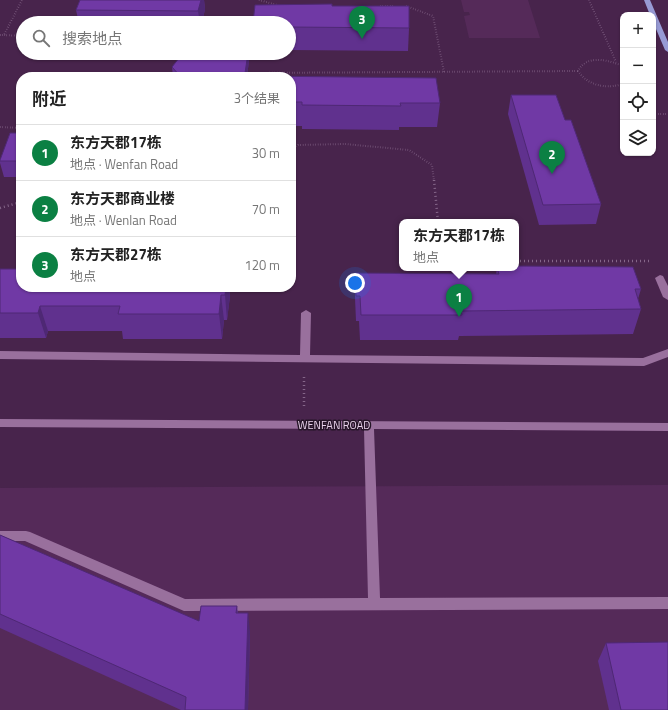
<!DOCTYPE html>
<html lang="zh">
<head>
<meta charset="utf-8">
<style>
	body { margin:0; font-family:"Titillium Web","Noto Sans SC",sans-serif; background:#f6f6f6; color:#222 }
	.controls { position:absolute; right:12px; top:12px; display:grid; overflow:hidden; border-radius:8px; box-shadow:0 1px 3px #0004 }
	.controls button { width:36px; height:36px; display:grid; place-items:center; padding:0; border:0; border-bottom:1px solid #e0e0e0; background:#fff; color:#222; font:20px sans-serif }
	.you { position:absolute; left:355px; top:283px; width:14px; height:14px; margin:-10px; border:3px solid #fff; border-radius:50%; background:#1a73e8; box-shadow:0 0 0 6px #1a73e833 }
	.badge { display:grid; place-items:center; width:26px; height:26px; border-radius:50%; background:#0b8043; color:#fff; font-size:13px; font-weight:700 }
	.pin { position:absolute; translate:-50% -33px; filter:drop-shadow(0 1px 2px #0008) }
	.pin::after { content:''; position:absolute; top:21px; width:14px; height:12px; background:inherit; clip-path:polygon(0 0,100% 0,50% 100%) }
	.popup { position:absolute; left:399px; top:219px; width:120px; height:52px; box-sizing:border-box; display:grid; place-content:center; border-radius:8px; background:#fff; filter:drop-shadow(0 1px 3px #0005); font-size:13px; white-space:nowrap; color:#767676 }
	.popup b { font-size:15px; color:#222 }
	.popup::after { content:''; position:absolute; left:50%; top:100%; margin-left:-8px; border:8px solid transparent; border-top-color:#fff }
	.list { margin:0; padding:0; list-style:none }
	h2 { display:flex; justify-content:space-between; align-items:center; height:52px; margin:0; padding:0 16px; font-size:17px }
	h2 small { font-size:13px; font-weight:400; color:#767676 }
	.list li { display:grid; grid-template-columns:26px 1fr auto; gap:12px; align-items:center; box-sizing:border-box; height:56px; padding:0 16px; border-top:1px solid #e0e0e0 }
	.list b { display:block; font-size:15px; white-space:nowrap }
	.list p { margin:0; font-size:13px; white-space:nowrap; color:#767676 }
	.list em { font-size:13px; font-style:normal; color:#767676 }
	.icon { flex:none; width:22px; height:22px; fill:none; stroke:currentColor; stroke-width:2; stroke-linecap:round; stroke-linejoin:round }
	.map { position:relative; flex:none; width:668px; height:710px; overflow:hidden }
	.search { position:absolute; background:#fff; box-shadow:0 1px 3px #0004; left:16px; top:16px; width:280px; height:44px; display:flex; align-items:center; gap:10px; box-sizing:border-box; padding:0 14px; border-radius:22px; color:#767676; font-size:15px }
	.panel { position:absolute; background:#fff; box-shadow:0 1px 3px #0004; left:16px; top:72px; width:280px; height:220px; border-radius:16px }
	.map>svg:first-child { display:block }
</style>
</head>
<body>
<div class="map">
<svg width="668" height="710" viewBox="0 0 668 710">
	<rect width="100%" height="100%" fill="#48244c"/>
	<g fill="#552a59">
		<polygon points="461,0 528,0 540,38 469,38 464,16 470,15 469,12 464,12"/>
		<polygon points="668,485 668,710 0,710 0,488"/>
	</g>
	<g fill="none" stroke-linecap="round" stroke-linejoin="round">
		<g stroke="#856689" stroke-width="2" stroke-dasharray="0.5 2" stroke-linecap="butt">
			<polyline points="259,0 277,5"/>
			<polyline points="589,0 616,62"/>
			<polyline points="380,6 393,6"/>
			<polyline points="406,6 433,16 444,72"/>
			<polyline points="0,35 4,35 22,0"/>
			<polyline points="4,35 23,36"/>
			<path d="M623,66c-15,-6 -36,-12 -45,5 10,15 28,18 45,13"/>
			<polyline points="247,73 578,71"/>
			<polyline points="653,114 668,114"/>
			<polyline points="0,127 21,128"/>
			<polyline points="291,148 298,145 345,144 409,150 432,165 434,181"/>
		</g>
		<g stroke="#856689" stroke-width="2.5" stroke-dasharray="1 3" stroke-linecap="butt">
			<polyline points="434,180 438,222"/>
			<polyline points="0,208 21,202"/>
			<polyline points="516,261 651,261"/>
			<polyline points="304,377 304,406"/>
		</g>
		<g fill="#99709d" fill-rule="evenodd">
			<polygon points="660,275 663,276 668,286 668,300 663,297 655,278"/>
			<polygon points="306,310 311,313 310,355 643,358 668,349 668,357 644,366 0,359 0,351 300,355 301,313"/>
			<polygon points="0,419 668,423 668,431 374,429 380,598 668,597 668,609 184,611 25,541 0,541 0,531 26,531 30,532 185,599 368,598 364,429 0,427"/>
		</g>
		<polygon fill="#979ad4" fill-rule="evenodd" points="644,0 650,0 668,42 668,52 665,50 653,22 653,15 650,15"/>
	</g>
	<g fill="#60318e">
		<polygon points="80,0 204,0 205,9 202,23 79,23 76,10"/>
		<polygon points="332,6 409,28 408,51 289,50 289,23"/>
		<polygon points="249,60 247,77 173,77 172,67"/>
		<polygon points="291,77 440,103 437,127 399,127 399,130 302,129 302,126 291,126"/>
		<polygon points="511,95 565,120 601,204 596,224 539,225 508,114"/>
		<polygon points="21,133 21,177 4,177 0,163 0,160"/>
		<polygon points="497,268 516,268 641,289 638,299 641,309 633,334 459,336 458,340 360,340 359,321 356,321 355,298 355,273 496,274"/>
		<polygon points="0,269 21,287 229,287 230,296 227,320 224,320 222,339 123,339 122,331 48,331 46,338 0,338"/>
		<polygon points="0,535 199,621 237,606 238,613 250,632 248,710 181,710 0,628"/>
		<polygon points="606,643 668,710 609,710 598,661"/>
	</g>
	<g fill="#4e2874">
		<polygon points="201,0 204,0 205,9 202,23 200,23 198,11"/>
		<polygon points="248,53 249,53 249,60 247,77 234,77"/>
		<polygon points="226,287 229,287 230,296 227,320 225,295"/>
		<polygon points="221,295 224,320 222,339 219,314"/>
		<polygon points="40,306 48,331 46,338 38,313"/>
		<polygon points="248,613 250,632 248,710 245,710"/>
	</g>
	<g fill="#7039a5" stroke="#4e2874">
		<polygon points="80,0 201,0 198,11 76,10"/>
		<polygon points="332,4 332,6 409,6 409,28 289,27 289,23 253,23 255,5"/>
		<polygon points="183,53 248,53 245,73 234,77 181,77 172,67"/>
		<polygon points="258,76 436,78 440,103 400,103 401,106 302,105 302,102 291,102 291,77 258,77"/>
		<polygon points="511,95 556,95 565,120 571,120 601,204 543,205"/>
		<polygon points="10,133 21,133 21,161 0,161 0,160"/>
		<polygon points="516,266 633,267 641,289 635,289 641,309 461,311 462,315 361,315 360,296 356,296 355,273 499,274 497,268 516,268"/>
		<polygon points="0,269 21,269 21,287 226,287 225,295 221,295 219,314 118,314 120,306 40,306 38,313 0,313"/>
		<polygon points="0,535 199,621 201,606 237,606 236,613 248,613 245,710 185,710 186,697 0,614"/>
		<polygon points="668,642 668,710 621,710 606,643"/>
	</g>
	<g text-anchor="middle" stroke-width="3" stroke-linejoin="round" paint-order="stroke">
		<g font-size="11" fill="#ead3ec" stroke="#251527">
			<text x="334" y="429">WENFAN ROAD</text>
		</g>
	</g>
</svg>
<div class="controls">
<button>+</button>
<button>−</button>
<button><svg class="icon" aria-label="locate" viewBox="0 0 24 24"><circle cx="12" cy="12" r="6"/><path d="M12 2v4M12 18v4M2 12h4M18 12h4"/></svg></button>
<button><svg class="icon" aria-label="layers" viewBox="0 0 24 24"><path d="M12 4l9 5-9 5-9-5zM3 14l9 5 9-5"/></svg></button>
</div>
<div class="you"></div>
<div class="pin badge" style="left:459px;top:317px">1</div>
<div class="popup"><b>东方天郡17栋</b>地点</div>
<div class="pin badge" style="left:552px;top:174px">2</div>
<div class="pin badge" style="left:362px;top:39px">3</div>
<div class="search"><svg class="icon" aria-label="search" viewBox="0 0 24 24"><circle cx="10" cy="10" r="6"/><path d="M15 15l6 6"/></svg>搜索地点</div>
<section class="panel">
<h2>附近<small>3个结果</small></h2>
<ul class="list">
<li><span class="badge">1</span><div><b>东方天郡17栋</b><p>地点 · Wenfan Road</p></div><em>30 m</em></li>
<li><span class="badge">2</span><div><b>东方天郡商业楼</b><p>地点 · Wenlan Road</p></div><em>70 m</em></li>
<li><span class="badge">3</span><div><b>东方天郡27栋</b><p>地点</p></div><em>120 m</em></li>
</ul>
</section>
</div>
</body>
</html>
